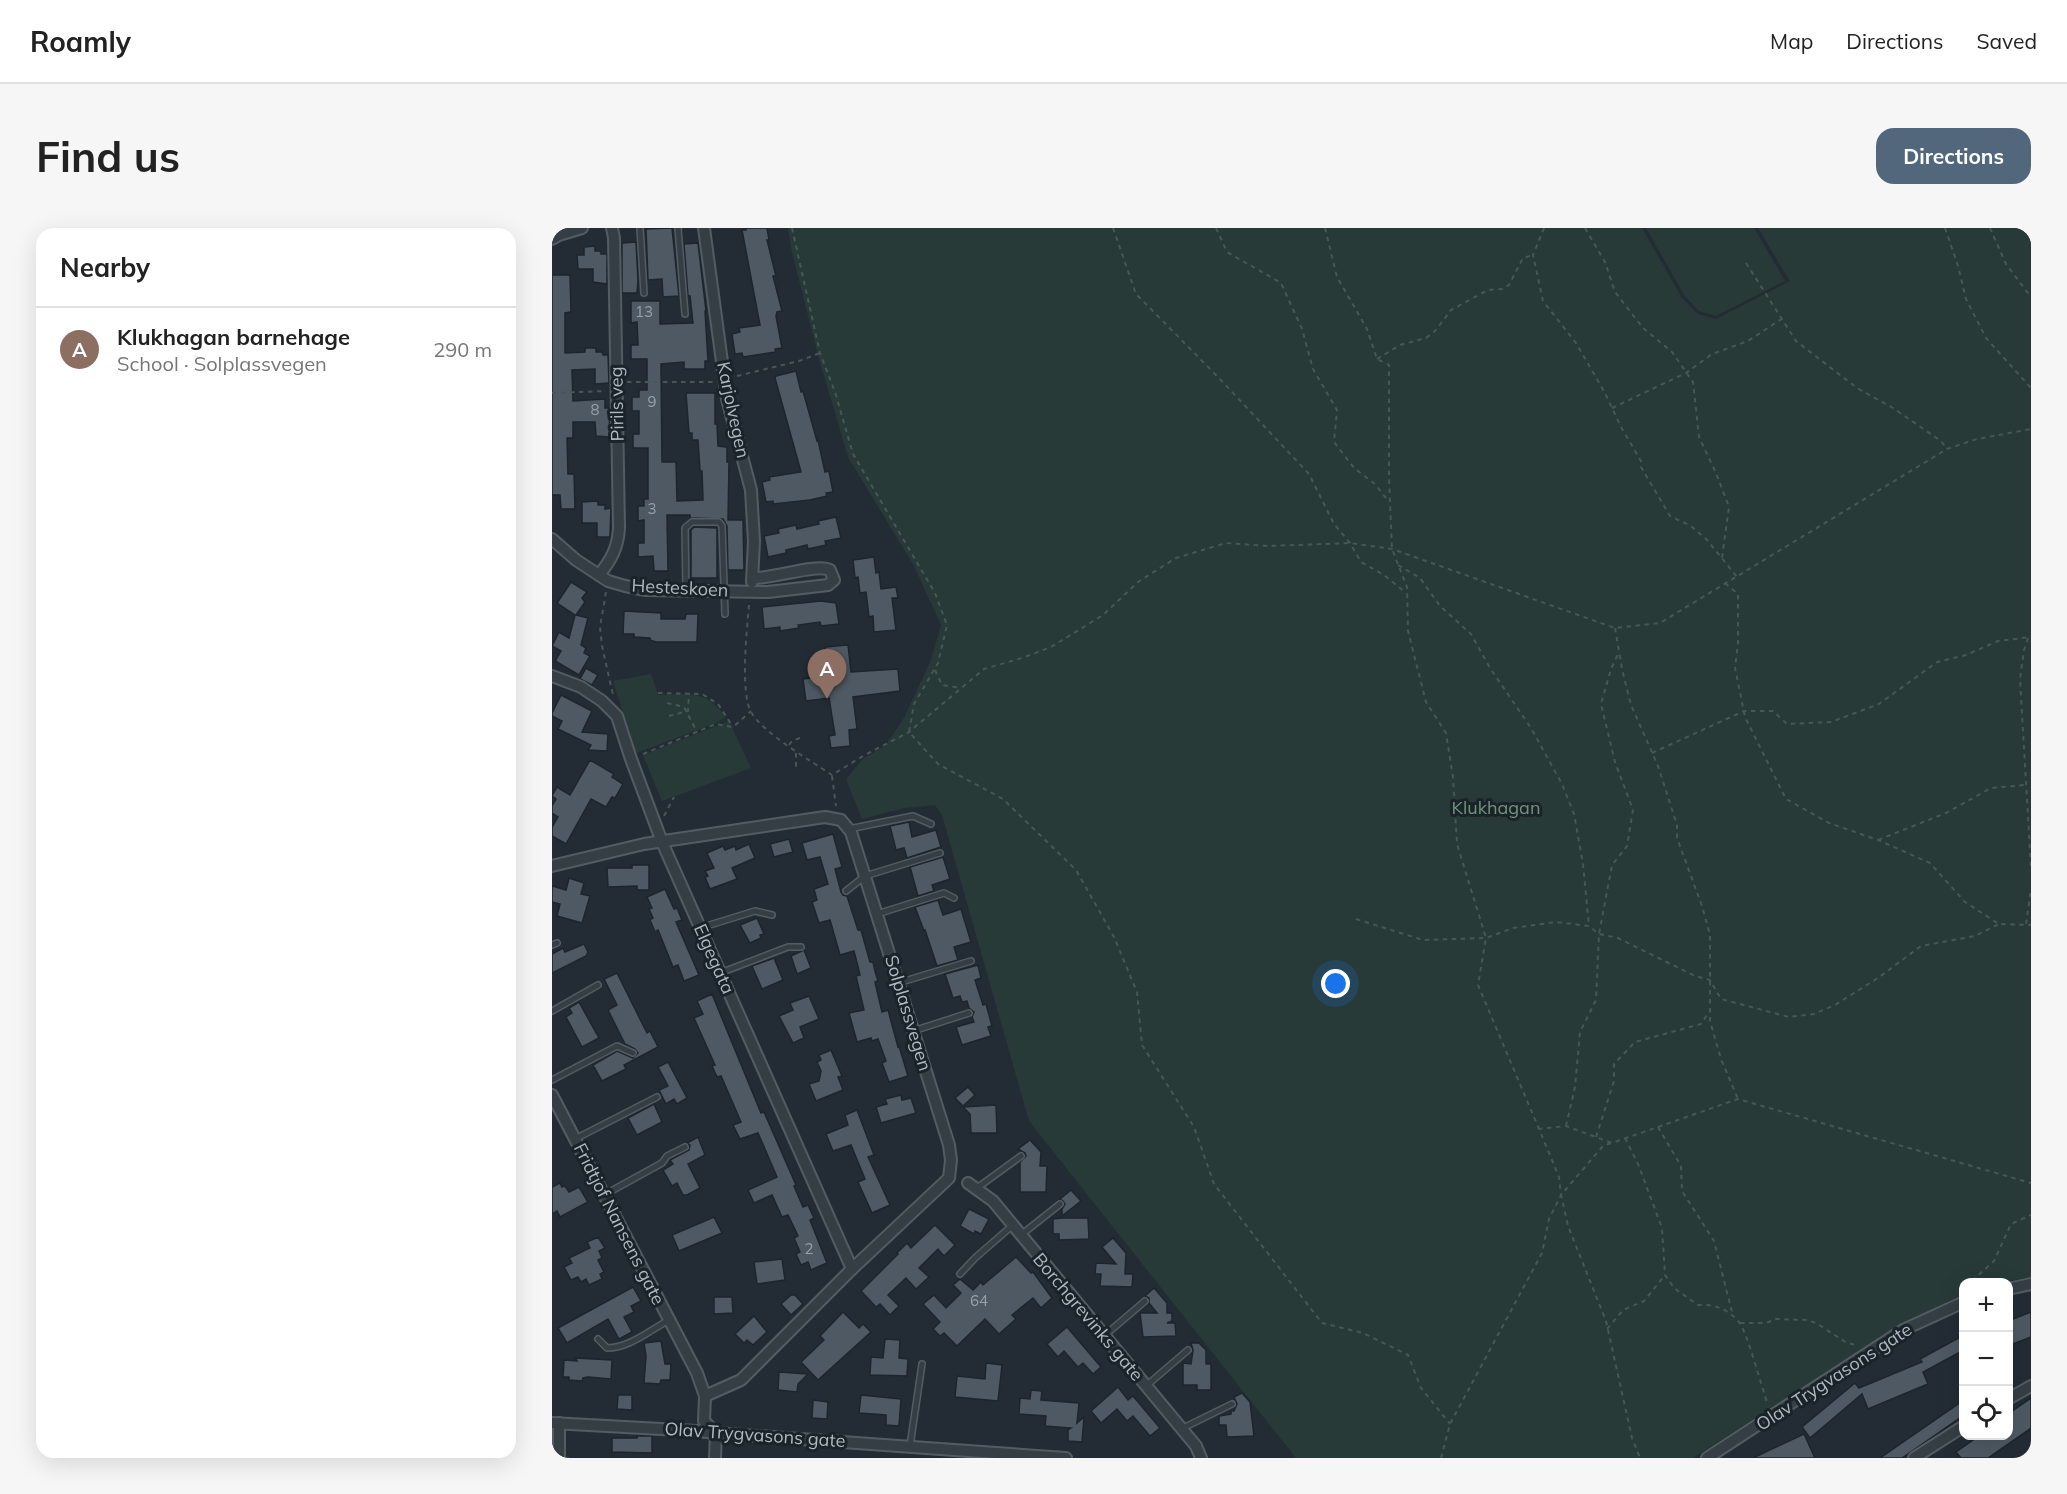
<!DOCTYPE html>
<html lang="en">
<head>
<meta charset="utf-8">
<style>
	body { margin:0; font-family:Mulish,sans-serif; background:#f6f6f6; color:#222 }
	.controls { position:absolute; right:18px; bottom:18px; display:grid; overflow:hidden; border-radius:12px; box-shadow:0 6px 24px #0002 }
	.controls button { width:54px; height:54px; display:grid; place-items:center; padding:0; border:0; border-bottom:2px solid #e0e0e0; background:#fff; color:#222; font:30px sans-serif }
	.you { position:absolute; left:784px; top:756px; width:21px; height:21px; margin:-15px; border:4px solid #fff; border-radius:50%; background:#1a73e8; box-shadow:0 0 0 9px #1a73e833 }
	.badge { display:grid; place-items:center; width:39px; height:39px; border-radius:50%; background:#52677c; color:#fff; font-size:20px; font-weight:700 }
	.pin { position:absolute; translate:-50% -50px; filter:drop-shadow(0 2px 3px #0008) }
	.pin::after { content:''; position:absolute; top:32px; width:21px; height:18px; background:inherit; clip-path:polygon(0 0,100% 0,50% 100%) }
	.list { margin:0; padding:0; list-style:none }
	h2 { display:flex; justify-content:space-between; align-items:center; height:78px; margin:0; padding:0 24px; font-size:26px }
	h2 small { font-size:20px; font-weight:400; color:#767676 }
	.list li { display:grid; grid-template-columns:39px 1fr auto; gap:18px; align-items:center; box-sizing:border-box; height:84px; padding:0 24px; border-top:2px solid #e0e0e0 }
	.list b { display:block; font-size:22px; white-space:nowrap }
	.list p { margin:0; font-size:20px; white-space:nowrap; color:#767676 }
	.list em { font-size:20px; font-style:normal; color:#767676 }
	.icon { flex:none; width:33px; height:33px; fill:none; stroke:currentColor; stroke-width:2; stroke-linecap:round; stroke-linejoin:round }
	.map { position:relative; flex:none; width:1479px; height:1230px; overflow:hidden; border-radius:18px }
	header { display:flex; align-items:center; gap:36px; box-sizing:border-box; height:84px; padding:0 30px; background:#fff; border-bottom:2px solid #e0e0e0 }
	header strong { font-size:28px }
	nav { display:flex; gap:33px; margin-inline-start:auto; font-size:21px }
	.intro { display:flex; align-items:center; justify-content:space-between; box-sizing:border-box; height:144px; padding:0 36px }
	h1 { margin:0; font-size:42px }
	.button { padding:15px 27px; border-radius:18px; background:#52677c; color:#fff; font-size:21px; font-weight:700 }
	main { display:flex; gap:36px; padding:0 36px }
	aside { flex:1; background:#fff; border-radius:18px; box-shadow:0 6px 24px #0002 }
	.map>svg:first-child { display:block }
</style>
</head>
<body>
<header>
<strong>Roamly</strong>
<nav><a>Map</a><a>Directions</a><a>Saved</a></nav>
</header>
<div class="intro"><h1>Find us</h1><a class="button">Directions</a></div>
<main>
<aside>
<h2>Nearby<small></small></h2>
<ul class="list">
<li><span class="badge" style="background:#8d6e63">A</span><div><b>Klukhagan barnehage</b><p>School · Solplassvegen</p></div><em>290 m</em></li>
</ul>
</aside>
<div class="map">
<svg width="1479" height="1230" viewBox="0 0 1479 1230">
	<rect width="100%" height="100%" fill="#232c35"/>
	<g fill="#273a38">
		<polygon points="236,0 1090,0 1130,70 1146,86 1164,91 1238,53 1206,0 1479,0 1479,1049 1449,1054 1412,1054 1411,1066 1348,1097 1141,1230 744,1230 477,893 390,587 383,577 352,580 310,591 294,551 312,530 333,518 352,490 379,432 389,397 362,338 296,229 267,131 239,20"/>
		<polygon points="1094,0 1202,0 1233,53 1164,88 1147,83 1132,67"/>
		<path d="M99,446l7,21c31,-1 47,-6 68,22l-10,6 -80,30 -23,-72z"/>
		<polygon points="177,493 199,540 110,573 91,527"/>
	</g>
	<g fill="#4e5963" stroke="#1d252c" stroke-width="1.5">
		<polygon points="120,0 127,68 111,69 110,51 96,52 94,1"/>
		<polygon points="194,0 215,0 217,12 215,12 224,48 221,48 230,83 225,84 224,88 230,120 223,121 224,124 191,129 190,125 183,126 180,106 188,104 187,100 208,97 190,2 194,2"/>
		<polygon points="84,14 86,52 85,65 70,65 70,15"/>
		<polygon points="146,15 154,83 153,83 156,133 153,133 153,141 132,141 132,134 109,136 110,234 124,234 125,273 151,272 150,243 148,243 146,212 140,212 140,205 137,205 134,165 163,165 163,196 165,196 166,218 175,219 175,234 177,234 176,292 191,292 192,342 176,342 175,298 171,291 138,290 138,287 115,287 116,343 102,343 101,328 86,329 86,315 92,315 92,292 86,293 86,278 92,278 92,271 96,271 96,220 81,220 81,206 87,206 87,183 80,183 80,169 87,169 87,162 95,162 95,131 79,131 79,117 86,117 85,94 79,95 79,73 108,73 108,96 141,95 138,68 136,68 132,16"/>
		<polygon points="43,18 43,23 49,23 49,26 55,26 55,56 41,54 41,41 26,41 25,27 32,27 32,19"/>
		<polygon points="0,47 18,47 19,84 13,85 13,125 33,124 33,120 44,120 44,124 50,124 51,127 56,127 57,155 43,156 43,141 20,142 21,173 53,171 53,180 57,180 58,209 44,208 43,194 21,194 21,210 15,210 16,246 22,246 23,281 9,281 8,267 0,267"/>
		<polygon points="244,143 249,164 251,163 265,213 266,212 273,244 277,243 281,264 274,265 275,268 258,272 221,276 221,273 214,274 210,254 218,252 217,249 249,244 223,150 224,148"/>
		<polygon points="46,273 46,277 53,277 53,281 59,280 58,309 45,309 45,295 30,295 30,274"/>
		<polygon points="284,289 289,310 273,313 274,317 256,321 255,317 234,322 234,325 216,329 212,308 227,305 226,301 244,297 245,301 267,296 266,293"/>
		<polygon points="142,299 165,300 165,350 139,350 139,302"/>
		<polygon points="322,329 324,345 327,344 329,361 344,359 346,370 340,370 344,402 322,404 321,388 317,389 314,364 308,365 306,349 303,350 301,332"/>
		<polygon points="19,354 35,364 30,370 33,374 24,387 36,390 29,417 34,420 32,425 38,428 27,447 3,433 9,423 0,418 7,404 17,410 23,387 5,375"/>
		<polygon points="269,373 284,375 287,396 269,398 268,394 246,397 247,400 228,403 228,399 212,401 210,379"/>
		<polygon points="72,383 109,385 109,391 133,391 134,386 146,386 145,414 104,414 98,412 98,410 82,409 82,406 71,406"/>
		<polygon points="296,417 299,444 346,441 348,463 301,469 305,501 297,502 298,518 279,520 277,508 283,507 277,470 254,473 251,451 275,448 273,419"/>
		<polygon points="34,440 46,447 40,457 28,451"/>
		<polygon points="9,467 40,483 30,504 56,506 55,523 36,522 39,517 6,501 10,493 0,488 0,485"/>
		<polygon points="38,532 62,546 60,549 71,556 63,570 60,569 54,579 39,571 14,616 0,608 0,599 6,589 0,585 0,578 4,571 0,568 5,559 18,567"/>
		<polygon points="357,594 360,609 384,602 389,619 355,630 352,620 344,622 338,598"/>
		<polygon points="281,606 290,639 283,641 289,664 291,667 295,668 306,702 309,702 318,734 321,734 323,743 326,753 323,754 330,784 336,782 346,819 347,818 356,848 337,854 330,835 334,833 326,811 320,813 319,810 305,814 297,785 312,782 304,748 308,747 302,723 288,727 278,692 267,695 260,674 265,672 262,661 276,656 268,629 255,632 250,615"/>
		<polygon points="237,611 241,624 222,629 218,616"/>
		<polygon points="197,616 203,630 180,640 185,651 158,661 153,649 156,648 153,643 162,640 155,625 171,618 173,622 183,618 184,622"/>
		<polygon points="391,629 398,651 380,657 382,663 366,668 358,639"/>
		<polygon points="80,637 97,637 97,662 85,662 85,658 56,659 55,640 80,640"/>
		<polygon points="17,650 32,655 29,666 38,668 30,695 5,688 8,676 0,674 0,658 14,662"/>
		<polygon points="113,661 122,681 125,680 130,692 124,694 147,747 132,753 126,737 121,739 106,702 103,704 98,692 101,690 97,681 100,680 95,669"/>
		<polygon points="386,672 391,687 409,681 419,714 402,719 406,732 385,738 373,702 372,703 363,679"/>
		<polygon points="205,690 212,706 208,707 209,710 198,715 188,697"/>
		<polygon points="32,716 36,724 34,728 0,745 0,726 11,720 13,724"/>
		<polygon points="252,722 259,740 245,746 239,728"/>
		<polygon points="222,730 231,752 210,761 200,738"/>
		<polygon points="426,737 429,750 423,752 431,777 434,776 440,798 436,799 439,808 410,817 404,799 422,794 420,789 422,784 417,780 415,773 410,774 408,768 401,770 393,746"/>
		<polygon points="65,745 95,805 98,803 106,819 72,837 74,841 50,853 41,837 65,823 81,830 86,825 83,821 73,816 56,782 65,777 52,751"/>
		<polygon points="160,766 209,885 212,884 244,957 242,958 251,979 256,977 262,990 258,992 275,1035 259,1042 256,1034 249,1037 244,1026 248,1024 242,1010 246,1008 236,987 230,989 220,967 202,975 196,962 225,949 206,905 188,911 181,897 189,894 169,848 165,849 160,838 163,837 142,790 151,786 145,773"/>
		<polygon points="257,768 267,791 248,799 252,810 241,815 227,788 241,782 238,775"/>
		<polygon points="27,774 47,810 30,819 14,789 20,785 17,780"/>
		<polygon points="279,822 290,848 286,849 291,862 264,873 257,856 267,853 269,843 265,834 269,832 267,827"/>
		<polygon points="116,834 135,870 125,876 122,871 114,876 107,862 116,858 106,839"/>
		<polygon points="416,859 423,867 411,878 403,870"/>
		<polygon points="349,867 350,872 359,870 364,885 329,895 324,879 335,876 333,871"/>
		<polygon points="102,876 110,894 85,907 76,890"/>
		<polygon points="444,877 445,905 419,905 418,886 411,879"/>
		<polygon points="305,882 322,927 316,929 338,977 320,985 306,954 313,951 299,917 281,923 274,906 296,897 293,887"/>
		<polygon points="146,909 153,927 136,936 148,960 135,967 131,967 125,955 120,958 111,942 121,936 118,932 137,922 138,917 135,915"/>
		<polygon points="478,912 489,924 488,938 495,938 494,964 468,964 468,934 474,928 473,925 466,921"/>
		<polygon points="8,955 10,959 13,958 17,964 27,959 36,974 8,989 5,983 0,986 0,959"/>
		<polygon points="519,962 529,973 510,988 510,981 513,976 511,973 508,971"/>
		<polygon points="417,981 437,991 429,1006 423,1003 422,1006 408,998"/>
		<polygon points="162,989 170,1005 127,1023 120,1007"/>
		<polygon points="510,990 536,990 537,1011 507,1012 507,1006 501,1006 501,991"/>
		<polygon points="383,997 403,1017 392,1028 386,1021 367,1040 377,1049 364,1061 354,1050 336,1067 347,1078 338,1087 328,1076 324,1079 309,1063 346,1026 345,1025 355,1015 359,1020"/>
		<polygon points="46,1009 53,1020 47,1023 50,1030 46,1032 52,1044 48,1046 50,1051 37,1057 34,1051 29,1054 26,1049 19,1052 12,1039 20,1035 17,1030 38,1020 35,1014"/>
		<polygon points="561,1010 574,1025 573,1046 581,1046 580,1059 548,1058 549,1046 543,1046 544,1035 564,1036 550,1019"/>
		<polygon points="464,1029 479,1045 481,1044 500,1070 489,1080 481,1070 460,1087 464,1091 447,1106 433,1091 405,1118 392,1105 388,1108 381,1101 388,1094 371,1076 382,1067 394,1080 409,1065 401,1057 408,1051 421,1062 429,1054 431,1057"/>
		<polygon points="230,1031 233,1052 205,1056 202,1034"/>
		<polygon points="81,1059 89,1073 79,1078 82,1084 72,1089 80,1104 67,1111 56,1091 15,1115 6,1100"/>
		<polygon points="602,1060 615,1075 615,1085 620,1085 620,1093 615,1095 623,1095 624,1108 591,1109 588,1085 605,1085 597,1075 597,1070 593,1068"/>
		<polygon points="239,1067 243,1067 251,1076 239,1087 229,1076"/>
		<polygon points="162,1069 180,1069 181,1085 162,1086"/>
		<polygon points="291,1084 307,1100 311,1096 319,1104 266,1152 249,1134 272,1112 268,1108"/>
		<polygon points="1479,1084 1479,1109 1456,1118 1456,1093"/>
		<polygon points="202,1088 215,1104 201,1117 195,1112 192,1115 183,1106"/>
		<polygon points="515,1099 549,1139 541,1146 531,1135 526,1139 512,1123 506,1129 495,1116"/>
		<polygon points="1412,1107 1412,1122 1371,1144 1376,1156 1316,1181 1310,1166 1258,1210 1250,1199 1303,1155 1307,1160 1370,1134 1368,1131"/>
		<polygon points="333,1111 348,1112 347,1130 356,1131 355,1148 318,1147 319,1129 331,1130"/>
		<polygon points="109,1113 113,1136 119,1136 118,1152 109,1152 108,1156 92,1155 94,1128 92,1115"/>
		<polygon points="639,1115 647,1115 654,1122 654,1136 659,1136 659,1162 645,1162 645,1157 631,1157 631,1135 639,1136 641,1122"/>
		<polygon points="23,1130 60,1132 59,1151 36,1149 31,1150 30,1153 17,1152 17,1149 11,1149 12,1132 25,1133"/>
		<polygon points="434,1135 450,1137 446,1173 403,1169 405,1148 433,1151"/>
		<polygon points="227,1144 256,1146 246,1156 245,1164 226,1162"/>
		<polygon points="566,1159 576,1172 581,1168 608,1200 598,1208 581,1188 575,1193 565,1181 549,1195 539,1183"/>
		<polygon points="479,1162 490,1163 489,1172 527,1175 525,1195 532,1189 530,1214 516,1213 516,1202 519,1200 493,1198 494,1188 467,1186 468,1170 478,1171"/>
		<polygon points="690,1165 698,1174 702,1208 675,1209 674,1197 667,1197 667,1188 679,1186 679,1183 682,1183 685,1176 682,1169"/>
		<polygon points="66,1167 80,1167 80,1182 65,1181"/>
		<polygon points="309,1167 349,1171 347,1198 334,1197 334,1187 307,1185"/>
		<polygon points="1479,1170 1479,1200 1436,1230 1409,1230 1404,1224 1427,1208 1456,1208 1456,1186"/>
		<polygon points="261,1172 276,1174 275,1191 260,1190"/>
		<polygon points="1412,1172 1412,1187 1350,1230 1328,1230"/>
		<polygon points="1252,1206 1263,1230 1201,1230"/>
		<polygon points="85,1208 100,1208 100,1225 60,1224 60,1210 85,1210"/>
	</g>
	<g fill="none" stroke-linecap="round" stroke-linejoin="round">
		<g stroke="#535c63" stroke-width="8">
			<g id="lane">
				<polyline points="88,0 92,65"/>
				<polyline points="126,0 133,86"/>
				<polyline points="134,363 133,300 140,294 167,294 170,298 173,386"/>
				<polyline points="297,601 361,588 379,596"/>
				<polyline points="294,663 313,648 388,625"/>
				<polyline points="325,686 392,665 402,670"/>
				<polyline points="148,700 203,683 220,687"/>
				<polyline points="0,717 5,715"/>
				<polyline points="168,745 236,719 249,719"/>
				<polyline points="346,755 419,733"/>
				<polyline points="0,783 46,757"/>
				<polyline points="361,803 417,785"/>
				<polyline points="0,852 65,818 81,825"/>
				<polyline points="23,911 105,869"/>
				<polyline points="425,960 469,928"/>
				<polyline points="52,967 110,935 115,928 133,919"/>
				<polyline points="469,1007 508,976"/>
				<polyline points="408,1046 423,1030 461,997"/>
				<polyline points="552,1108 593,1073"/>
				<path d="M46,1111l9,9c22,0 42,-17 62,-28"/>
				<polyline points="594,1158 636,1122"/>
				<polyline points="629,1201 680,1176"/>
				<polyline points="358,1218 370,1136"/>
			</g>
		</g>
		<g stroke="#535c63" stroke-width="14">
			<g id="street">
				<polyline points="152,0 175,171 199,262 202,313 200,354"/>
				<polyline points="0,11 7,7 30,0"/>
				<path d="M0,311l24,21 32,21 17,5 21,4 122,2 60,-7 6,-5 -4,-10c-13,-7 -57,9 -77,8"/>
				<path d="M47,347c12,-15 19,-27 20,-47l-5,-290 -2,-10"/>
				<polyline points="0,448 29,459 50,473 65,488 79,531 110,614 300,1041"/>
				<polyline points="0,638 92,616 273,589 289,592 299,604 397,917 399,932 397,950 300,1041 189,1152 153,1168"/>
				<polyline points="0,867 145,1145 153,1168 152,1193 164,1205 163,1230"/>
				<polyline points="416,955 441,973 644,1218 649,1230"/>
				<polyline points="1456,1061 1479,1056"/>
				<polyline points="1456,1171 1479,1158"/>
				<polyline points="0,1195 145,1203 164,1205 514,1230"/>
				<polyline points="7,1230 7,1195"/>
				<polyline points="1155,1230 1351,1102 1412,1074"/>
				<polyline points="1362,1230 1412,1198"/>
			</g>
		</g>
		<g stroke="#465756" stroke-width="2" stroke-dasharray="4.5 4.5" stroke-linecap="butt">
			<polyline points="240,0 268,125 283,164 301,226 383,365 395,397 386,435 362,476 357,504 386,536 451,571 524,642 562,709 585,764 590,817 642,899 662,956 770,1095 811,1105 856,1127 869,1160 898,1196"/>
			<polyline points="561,0 584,66 666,149 757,246 782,296 798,315 809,334 832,347 854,365"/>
			<polyline points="664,0 675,24 729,55 750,101 761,141 785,182 782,214 802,240 823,256 837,274"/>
			<polyline points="773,0 785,49 815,101 825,131 837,137 837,250 840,321 855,359 856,403 874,474 894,505 901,549 905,616 934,710 926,757 987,901"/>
			<polyline points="992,0 981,27 991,73 1024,115 1053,165 1069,199 1089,233 1089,239 1118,288 1139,298 1155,312 1185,349"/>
			<polyline points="1033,0 1053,34 1063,64 1091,100 1120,124 1141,154 1147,209 1164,245 1177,279 1170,330"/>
			<polyline points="1393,0 1406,38 1414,71 1434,110 1479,160"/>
			<polyline points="1438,0 1454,36 1479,69"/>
			<polyline points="1194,35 1244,113 1305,160 1341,180 1389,213 1395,221"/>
			<polyline points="825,131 848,117 874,110 884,102 899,82 936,62 950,61 957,57 971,30 981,27"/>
			<polyline points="185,148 247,133 268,125"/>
			<polyline points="75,154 162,154"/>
			<polyline points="0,165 54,163"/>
			<polyline points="1060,180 1134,145 1160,126 1196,113 1231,90"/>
			<polyline points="846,337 868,350 888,378 919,406 938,440 979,500 1010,556 1022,586 1031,636 1037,698"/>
			<polyline points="1173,355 1186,366 1186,416 1183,440 1193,489 1234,571 1277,595 1326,612 1378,635 1413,674 1447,696 1479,697"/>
			<polyline points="54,364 48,399 50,418 61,467"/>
			<path d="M197,377c-2,24 -9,86 2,107 12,21 60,49 81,63l31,-19 46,-24 75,-63 38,-11 29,-11 52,-32 35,-33 38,-24 50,-15 42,3 82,-3 42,6 223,79 45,-5 287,-174 30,-10 54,-10"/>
			<polyline points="1063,400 1070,441 1079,477 1106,538 1125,597 1125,610 1150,678 1158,707 1158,793 1169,831 1186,871"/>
			<polyline points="1476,410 1472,422 1468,451 1479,640"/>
			<polyline points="383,442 390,457 409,460"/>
			<polyline points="106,465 150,466 166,476 181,499"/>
			<polyline points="115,475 132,479 145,504"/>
			<polyline points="117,488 136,483 137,465"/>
			<polyline points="237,517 240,513 248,510"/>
			<polyline points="244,525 244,540"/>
			<polyline points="1100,525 1192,483 1221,483 1235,496 1279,494 1327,476 1385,434 1414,427 1446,413 1479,409"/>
			<polyline points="91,526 164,496 181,499 199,483"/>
			<polyline points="280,548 284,578"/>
			<polyline points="112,588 122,569"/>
			<polyline points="1326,612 1394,585 1439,560 1473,557"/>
			<polyline points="804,691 871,712 934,710 961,700 1004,694 1037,698 1047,706 1066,710 1143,748 1158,752 1169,771 1237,789 1262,786 1283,777 1326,750 1369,718 1423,708 1447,696"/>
			<polyline points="1474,696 1479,661"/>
			<polyline points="1014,898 1023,859 1028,804 1044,772 1047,706 1060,637 1075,618 1081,582 1063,534 1049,476 1059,441 1067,424"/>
			<polyline points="1106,899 1129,938 1130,963 1162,1013 1181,1088"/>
			<polyline points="1044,909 1062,853 1062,836 1083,814 1149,796 1157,784"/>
			<path d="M1073,910l13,26 24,64 3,47 9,13 24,17c16,-1 30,4 41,17 8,9 23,67 29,83"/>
			<polyline points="1059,915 1051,918 1009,967 1016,998 1054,1093 1080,1210 1088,1230"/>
			<polyline points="1423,1054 1423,1050 1442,1033 1459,996 1479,987"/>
			<polyline points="1188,1095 1214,1095 1224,1091 1255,1092 1264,1095 1295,1115 1304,1117"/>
			<polyline points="1055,1101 1071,1082 1092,1073 1113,1047"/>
			<polyline points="889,1230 898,1196 990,1025 997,991 1009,967 1007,949 987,901 1014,898 1060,915 1186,871 1479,955"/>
		</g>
		<use href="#lane" stroke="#363e45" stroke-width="5"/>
		<use href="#street" stroke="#363e45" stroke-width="10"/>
	</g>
	<g text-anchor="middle" stroke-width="6" stroke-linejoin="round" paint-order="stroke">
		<g font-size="15" fill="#98a1aa">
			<text x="92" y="89">13</text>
			<text x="100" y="179">9</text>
			<text x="43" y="187">8</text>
			<text x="100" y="286">3</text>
			<text x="257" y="1026">2</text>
			<text x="427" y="1078">64</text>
		</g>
		<g font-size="18" fill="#b0b9c2" stroke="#1b232a">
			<text transform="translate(65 176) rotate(-91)" y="6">Pirils veg</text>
			<text transform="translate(181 182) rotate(78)" y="6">Karjolvegen</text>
			<text transform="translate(128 360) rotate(3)" y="6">Hesteskoen</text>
			<text transform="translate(162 731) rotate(66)" y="6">Elgegata</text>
			<text transform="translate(356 785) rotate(73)" y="6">Solplassvegen</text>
			<text transform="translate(67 996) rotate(63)" y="6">Fridtjof Nansens gate</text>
			<text transform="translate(536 1089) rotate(50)" y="6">Borchgrevinks gate</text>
			<text transform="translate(1282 1149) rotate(-33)" y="6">Olav Trygvasons gate</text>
			<text transform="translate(203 1207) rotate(4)" y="6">Olav Trygvasons gate</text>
		</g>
		<g font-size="18" fill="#729576" stroke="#1b232a">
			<text x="944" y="586">Klukhagan</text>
		</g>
	</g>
</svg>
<div class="controls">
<button>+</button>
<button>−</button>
<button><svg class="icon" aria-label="locate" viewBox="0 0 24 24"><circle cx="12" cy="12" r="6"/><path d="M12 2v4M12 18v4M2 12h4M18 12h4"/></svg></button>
</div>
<div class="you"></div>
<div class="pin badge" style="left:275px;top:471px;background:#8d6e63">A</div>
</div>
</main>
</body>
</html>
